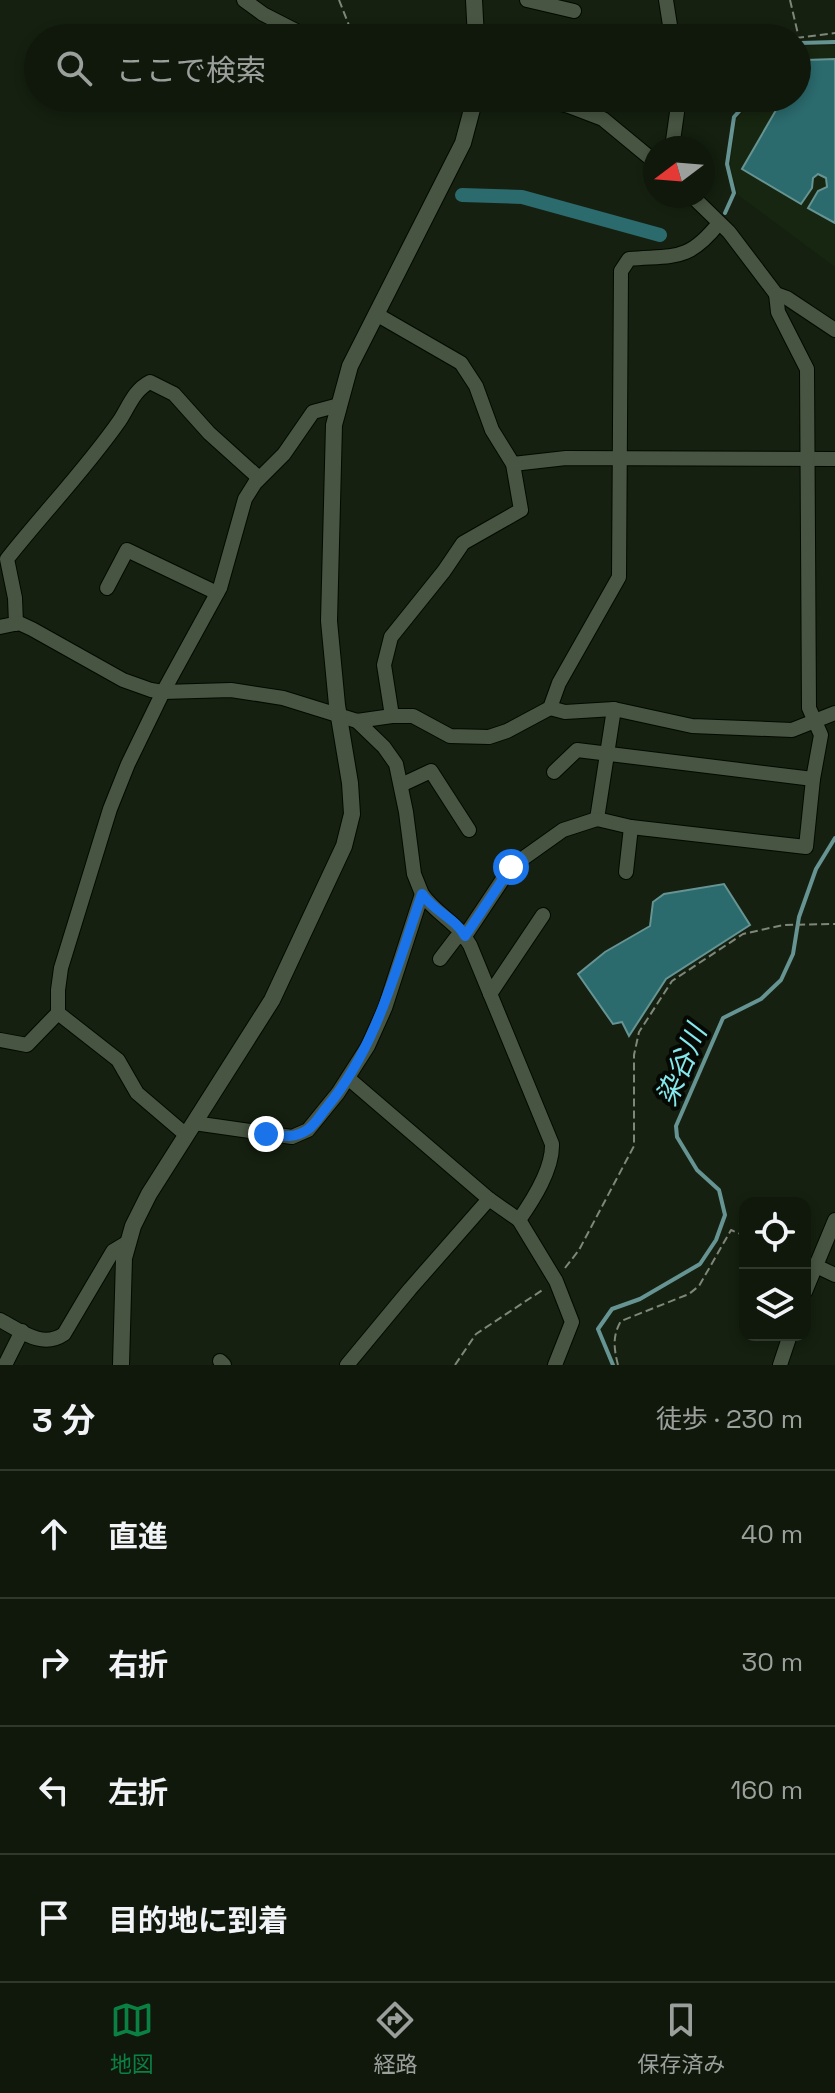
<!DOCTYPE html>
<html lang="ja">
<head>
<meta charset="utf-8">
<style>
	body { margin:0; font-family:"Space Grotesk","Noto Sans JP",sans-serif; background:#1e251a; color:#f1f3f6 }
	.controls { position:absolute; right:24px; bottom:24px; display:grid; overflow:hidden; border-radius:16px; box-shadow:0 4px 12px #0003 }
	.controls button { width:72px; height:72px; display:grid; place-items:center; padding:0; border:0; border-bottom:2px solid #30372d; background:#10180c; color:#f1f3f6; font:40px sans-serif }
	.compass { position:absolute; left:643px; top:136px; width:72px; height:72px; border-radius:50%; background:#10180c; box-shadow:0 4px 12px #0003; rotate:254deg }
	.stop { position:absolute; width:24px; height:24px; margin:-18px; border:6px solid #1a73e8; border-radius:50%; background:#fff }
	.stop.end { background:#1a73e8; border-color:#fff; box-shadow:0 2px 8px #0008 }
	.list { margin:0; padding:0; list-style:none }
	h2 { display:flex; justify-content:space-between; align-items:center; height:104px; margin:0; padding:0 32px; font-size:34px }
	h2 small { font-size:26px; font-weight:400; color:#9ca09d }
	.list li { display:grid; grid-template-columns:52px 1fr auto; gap:24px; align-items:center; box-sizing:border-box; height:128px; padding:0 32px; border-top:2px solid #30372d }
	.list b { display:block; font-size:30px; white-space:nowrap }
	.list em { font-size:26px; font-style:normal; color:#9ca09d }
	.icon { flex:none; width:44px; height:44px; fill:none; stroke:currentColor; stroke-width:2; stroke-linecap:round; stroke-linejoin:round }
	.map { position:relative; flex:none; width:835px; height:1365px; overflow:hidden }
	.search { position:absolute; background:#10180c; box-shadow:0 4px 12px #0003; left:24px; right:24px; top:24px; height:88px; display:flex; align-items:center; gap:20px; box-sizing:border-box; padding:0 28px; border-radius:44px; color:#9ca09d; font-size:30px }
	.sheet { height:616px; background:#10180c }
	nav { display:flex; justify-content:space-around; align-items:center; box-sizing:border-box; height:112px; border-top:2px solid #30372d; background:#10180c; font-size:22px; color:#9ca09d }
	nav a { display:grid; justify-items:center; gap:4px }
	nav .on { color:#0b8043 }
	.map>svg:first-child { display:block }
</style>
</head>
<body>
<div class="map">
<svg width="835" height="1365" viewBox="0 0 835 1365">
	<rect width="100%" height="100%" fill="#152010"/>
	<polygon fill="#172610" points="806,46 835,46 835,267 738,195 730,166 736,120 756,98 797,98 797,55"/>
	<g fill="#2b6a6d" stroke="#669493" stroke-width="2">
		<polygon points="835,59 835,223 808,208 818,191 827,187 826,178 818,174 813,178 812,188 801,204 742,169 783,98 797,98 797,75 806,60"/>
		<polygon points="724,884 750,925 666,979 629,1036 622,1022 613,1024 578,974 605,952 650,926 653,902 664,894"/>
	</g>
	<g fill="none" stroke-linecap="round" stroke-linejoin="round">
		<g stroke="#669493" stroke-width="4">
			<polyline points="797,46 800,43 835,42"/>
			<polyline points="725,213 734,193 727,164 734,117 751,98"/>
			<polyline points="613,1365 598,1329 612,1309 640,1299 700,1264 716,1240 725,1215 719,1190 697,1170 677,1137 676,1126 723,1018 761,999 781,980 793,954 799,917 816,869 835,838"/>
		</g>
		<polyline stroke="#2b6a6d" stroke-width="14" points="462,195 522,197 660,235"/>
		<g stroke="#030901" stroke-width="16">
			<g id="minor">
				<polyline points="244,0 263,14 310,38"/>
				<polyline points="527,0 574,11"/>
				<polyline points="666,0 672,38"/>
				<polyline points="538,98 569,106 603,119 655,162"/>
				<polyline points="672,148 679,98"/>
				<polyline points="692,196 729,232 776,294 787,298 835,330"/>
				<polyline points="376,314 461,363 476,386 492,430 513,464 521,510 463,543 444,571 391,637 384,665 392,716"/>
				<polyline points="513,464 566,458 835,459"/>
				<polyline points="107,588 127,550 217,593"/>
				<path d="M16,624l-1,-26 -8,-39c37,-47 79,-90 113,-139 9,-14 14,-30 30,-38l24,12 35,39 50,45"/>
				<path d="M0,627l19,-4 13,6 91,51 28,10 12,2 68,-2 52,8 74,23 35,-5h21l37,20 39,1 18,-6 43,-23 9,-25 60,-106 2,-306 8,-12c46,-4 59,3 90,-36"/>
				<polyline points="550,708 565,712 614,709 692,726 792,730 835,713"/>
				<polyline points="614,709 597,819 631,827 806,847 813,779 821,735 809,708 807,369 778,312 776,294"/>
				<polyline points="357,721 384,747 396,764 406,812 414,874 422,894"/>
				<polyline points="554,772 577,750 813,779"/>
				<polyline points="401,785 431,771 469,830"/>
				<polyline points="626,872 631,827"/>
				<polyline points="440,959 456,938 465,936 511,867 563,830 597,819"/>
				<polyline points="490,994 543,915"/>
				<polyline points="58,1013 58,990 61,968 110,809 128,764 163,692 220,588 245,499 255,483 284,454 313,412 339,405"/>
				<polyline points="0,1040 27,1045 58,1013 118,1060 137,1093 185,1134"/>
				<polyline points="348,1078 489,1199 519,1220 556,1281 572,1322 555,1365"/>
				<path d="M194,1123l98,14 16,-7 30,-37 30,-47 17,-38 37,-114c15,21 35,28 48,51l82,199c1,25 -19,56 -33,76"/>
				<polyline points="814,1265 835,1275"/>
				<polyline points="805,1292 835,1220"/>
				<path d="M0,1320c21,11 42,29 64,14l49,-83 15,-9"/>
				<polyline points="220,1361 224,1365"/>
				<polyline points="5,1365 22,1331"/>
				<polyline points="347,1365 410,1289 489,1199"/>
				<polyline points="780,1365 790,1335"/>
			</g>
		</g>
		<g stroke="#030901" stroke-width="18">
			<g id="tertiary">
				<polyline points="474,0 476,38"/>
				<polyline points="121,1365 124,1258 133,1226 149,1194 272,1000 344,846 352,814 350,783 337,705 329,621 334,425 350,366 463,143 475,98"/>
			</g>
		</g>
		<g stroke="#7e877a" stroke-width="2" stroke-dasharray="8 4" stroke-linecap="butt">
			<polyline points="339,0 354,38"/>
			<polyline points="790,0 798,34"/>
			<polyline points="796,38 835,33"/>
			<polyline points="565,1268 579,1250 634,1146 634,1055 639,1032 672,981 743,934 783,925 835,924"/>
			<polyline points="455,1365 476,1334 544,1289"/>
			<path d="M618,1365c-4,-16 -6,-29 3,-44l68,-27 10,-8 32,-56 14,6"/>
		</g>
		<use href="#minor" stroke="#485542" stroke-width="14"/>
		<use href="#tertiary" stroke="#485542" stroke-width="16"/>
	</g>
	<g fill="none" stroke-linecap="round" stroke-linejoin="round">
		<path stroke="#1a73e8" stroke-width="10" d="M266,1134c15,2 28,5 41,-4 8,-5 14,-16 20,-23 51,-63 69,-139 95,-213 13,18 34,25 43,42l46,-69"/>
	</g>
	<g text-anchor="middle" stroke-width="8" stroke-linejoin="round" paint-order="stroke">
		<g font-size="28" font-style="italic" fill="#84e8ec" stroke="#050803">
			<text transform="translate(681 1065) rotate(-67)" y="10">染谷川</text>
		</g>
	</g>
</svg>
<div class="controls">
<button><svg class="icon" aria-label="locate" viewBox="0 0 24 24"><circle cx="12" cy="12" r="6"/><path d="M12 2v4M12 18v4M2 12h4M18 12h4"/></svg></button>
<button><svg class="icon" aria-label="layers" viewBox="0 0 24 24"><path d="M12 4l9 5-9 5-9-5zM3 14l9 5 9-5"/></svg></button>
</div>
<svg class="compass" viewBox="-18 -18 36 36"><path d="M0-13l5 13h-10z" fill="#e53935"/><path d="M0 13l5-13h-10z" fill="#9ca09d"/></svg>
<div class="stop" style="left:511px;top:867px"></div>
<div class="stop end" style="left:266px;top:1134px"></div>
<div class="search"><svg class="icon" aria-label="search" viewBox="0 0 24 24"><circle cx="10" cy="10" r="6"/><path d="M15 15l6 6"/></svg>ここで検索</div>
</div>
<section class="sheet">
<h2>3 分<small>徒歩 · 230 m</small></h2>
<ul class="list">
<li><svg class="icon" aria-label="ahead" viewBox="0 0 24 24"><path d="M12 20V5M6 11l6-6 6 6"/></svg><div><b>直進</b></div><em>40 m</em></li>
<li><svg class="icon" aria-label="right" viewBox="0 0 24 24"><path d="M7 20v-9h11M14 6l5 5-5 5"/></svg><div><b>右折</b></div><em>30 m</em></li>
<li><svg class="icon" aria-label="left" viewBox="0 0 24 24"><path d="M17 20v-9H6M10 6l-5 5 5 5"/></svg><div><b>左折</b></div><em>160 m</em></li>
<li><svg class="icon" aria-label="arrive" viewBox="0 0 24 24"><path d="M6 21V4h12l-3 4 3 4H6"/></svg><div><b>目的地に到着</b></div></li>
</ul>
</section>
<nav>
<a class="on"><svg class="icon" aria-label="map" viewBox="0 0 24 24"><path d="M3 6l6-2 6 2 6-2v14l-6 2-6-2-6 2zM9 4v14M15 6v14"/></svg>地図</a>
<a><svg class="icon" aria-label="directions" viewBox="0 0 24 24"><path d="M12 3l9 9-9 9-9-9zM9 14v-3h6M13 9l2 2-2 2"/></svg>経路</a>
<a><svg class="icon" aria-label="saved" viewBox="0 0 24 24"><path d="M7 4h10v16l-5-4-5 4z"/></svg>保存済み</a>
</nav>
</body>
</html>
